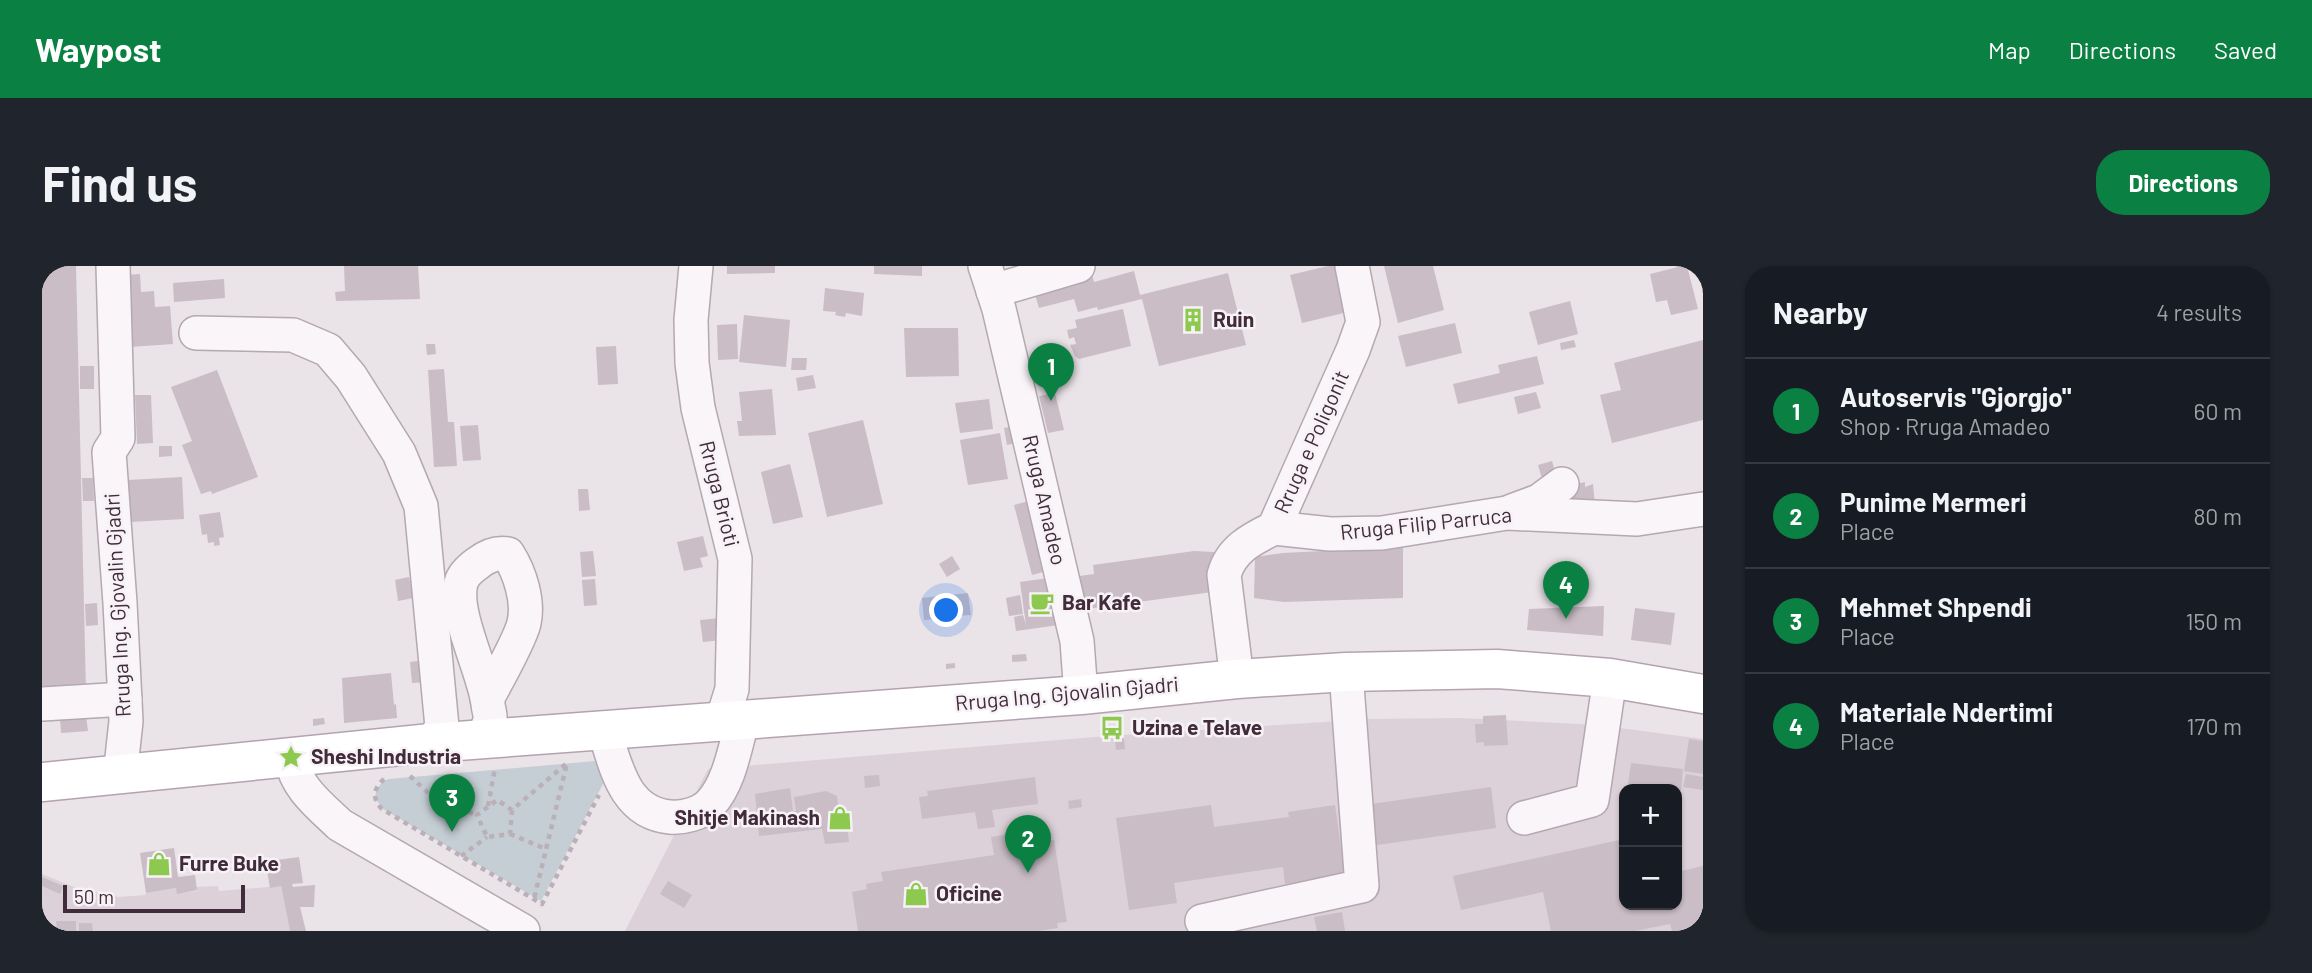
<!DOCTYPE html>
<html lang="en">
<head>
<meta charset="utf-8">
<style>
	body { margin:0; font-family:Barlow,sans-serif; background:#20242c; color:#f1f3f6 }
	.controls { position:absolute; right:21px; bottom:21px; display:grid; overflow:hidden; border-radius:14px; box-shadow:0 2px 5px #0004 }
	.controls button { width:63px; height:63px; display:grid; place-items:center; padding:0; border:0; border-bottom:2px solid #363941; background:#171b24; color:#f1f3f6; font:35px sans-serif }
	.scale { position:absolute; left:21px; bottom:18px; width:182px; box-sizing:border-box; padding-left:7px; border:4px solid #422b3b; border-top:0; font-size:19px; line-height:24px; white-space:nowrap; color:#422b3b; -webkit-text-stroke:5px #f7f2f6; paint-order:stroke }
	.you { position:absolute; left:905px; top:345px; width:24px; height:24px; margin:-18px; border:5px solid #fff; border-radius:50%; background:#1a73e8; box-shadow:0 0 0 10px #1a73e833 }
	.badge { display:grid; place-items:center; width:46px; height:46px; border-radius:50%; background:#0b8043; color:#fff; font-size:23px; font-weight:700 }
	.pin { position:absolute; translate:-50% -58px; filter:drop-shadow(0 2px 4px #0008) }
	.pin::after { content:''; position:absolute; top:37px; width:24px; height:21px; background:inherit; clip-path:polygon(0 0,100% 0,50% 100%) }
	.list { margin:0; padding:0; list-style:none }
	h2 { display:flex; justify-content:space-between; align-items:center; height:91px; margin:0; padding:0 28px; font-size:30px }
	h2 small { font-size:23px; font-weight:400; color:#9ea1a6 }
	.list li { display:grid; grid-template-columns:46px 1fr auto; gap:21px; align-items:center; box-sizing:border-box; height:105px; padding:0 28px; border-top:2px solid #363941 }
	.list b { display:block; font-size:26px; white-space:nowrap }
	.list p { margin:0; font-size:23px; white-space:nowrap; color:#9ea1a6 }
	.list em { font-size:23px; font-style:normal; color:#9ea1a6 }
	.map { position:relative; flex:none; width:1661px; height:665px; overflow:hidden; border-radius:28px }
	header { display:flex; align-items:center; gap:42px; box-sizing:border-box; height:98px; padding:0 35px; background:#0b8043; color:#fff }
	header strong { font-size:33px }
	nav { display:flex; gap:38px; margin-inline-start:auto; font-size:24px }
	.intro { display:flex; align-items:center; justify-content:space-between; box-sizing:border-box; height:168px; padding:0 42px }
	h1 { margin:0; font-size:49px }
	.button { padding:18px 32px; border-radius:28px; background:#0b8043; color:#fff; font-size:24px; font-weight:700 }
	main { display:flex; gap:42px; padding:0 42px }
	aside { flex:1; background:#171b24; border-radius:28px; box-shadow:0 2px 5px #0004 }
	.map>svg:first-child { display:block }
</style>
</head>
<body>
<header>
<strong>Waypost</strong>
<nav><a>Map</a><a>Directions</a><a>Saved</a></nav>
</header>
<div class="intro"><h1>Find us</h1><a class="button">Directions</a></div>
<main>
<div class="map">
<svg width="1661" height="665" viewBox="0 0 1661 665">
	<rect width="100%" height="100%" fill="#eae3e8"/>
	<g fill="#dcd1d8" fill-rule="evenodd">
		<path d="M1419,452l136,7 106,14v192h-1078l83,-162 399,-33 264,-17zM1582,523h53v116h-53z"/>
		<polygon points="0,608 32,621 76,631 103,629 104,627 134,622 136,627 155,625 154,621 176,620 177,625 239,620 248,665 0,665"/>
	</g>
	<path fill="#c4ced4" d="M565,494l4,9 -70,132 -158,-92 -8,-11c1,-9 5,-16 14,-19z"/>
	<g fill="#cabdc6">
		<polygon points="0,0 34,0 44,426 0,427"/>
		<polygon points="302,0 376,0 378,33 294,35 293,26 303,25"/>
		<polygon points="685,0 733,0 733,7 685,8"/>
		<polygon points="832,0 880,0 880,10 832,8"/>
		<polygon points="1286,0 1300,0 1310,45 1260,57 1248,9"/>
		<polygon points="1342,0 1391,0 1402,44 1356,57"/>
		<polygon points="1640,0 1645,0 1656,43 1629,49 1625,34 1614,36 1608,8"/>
		<polygon points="1049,4 1052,16 1092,5 1098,29 1186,7 1204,79 1117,100 1100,33 1056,44 1055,41 1036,46 1032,33 997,42 990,19"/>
		<polygon points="98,8 99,26 112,25 113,41 128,40 131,78 88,81 84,9"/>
		<polygon points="182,13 183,32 132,36 131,17"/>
		<polygon points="783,22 822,27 820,50 804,47 803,51 793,49 794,46 781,45"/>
		<polygon points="1528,35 1536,68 1496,79 1487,46"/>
		<polygon points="1081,43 1089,80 1037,93 1033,90 1028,79 1034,78 1032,71 1027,73 1025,64 1035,62 1033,54"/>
		<polygon points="702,49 748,54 744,101 697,96"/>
		<polygon points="1413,57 1420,87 1364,101 1356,70"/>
		<polygon points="695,58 696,93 676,94 675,59"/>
		<polygon points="862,62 916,62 917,110 864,111"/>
		<polygon points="1532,74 1534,81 1519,84 1518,77"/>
		<polygon points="1661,74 1661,154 1570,177 1558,129 1579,124 1572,97"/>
		<polygon points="384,78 393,78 394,88 385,89"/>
		<polygon points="574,80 576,118 556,119 554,81"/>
		<polygon points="1495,90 1502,118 1416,138 1411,118 1458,107 1456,99"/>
		<polygon points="750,92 765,92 764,104 749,104"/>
		<rect x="38" y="100" width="14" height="23"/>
		<polygon points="402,103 406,156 412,156 415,200 392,201 386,104"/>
		<polygon points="175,104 216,211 170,228 169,225 159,228 140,179 150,175 129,121"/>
		<polygon points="771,109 774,122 756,125 754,112"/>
		<polygon points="730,123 734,169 697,170 695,155 700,155 697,126"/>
		<polygon points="1494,126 1499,142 1476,148 1472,131"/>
		<polygon points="1013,127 1022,164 1006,167 997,130"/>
		<polygon points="93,129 109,129 111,177 95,178"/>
		<polygon points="947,133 951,163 918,167 913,137"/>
		<polygon points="821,154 841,238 785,251 766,167"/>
		<polygon points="980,158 983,175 965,179 962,162"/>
		<polygon points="436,159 439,194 421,195 418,160"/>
		<polygon points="958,167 966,213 926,219 918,174"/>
		<polygon points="117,180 130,180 130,190 117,191"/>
		<polygon points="1510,195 1514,209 1501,216 1496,199"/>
		<polygon points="748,198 761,251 731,258 719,206"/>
		<polygon points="140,211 142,253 88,256 86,214"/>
		<polygon points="40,212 51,212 52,235 41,235"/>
		<polygon points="1543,216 1543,221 1551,218 1553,239 1522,239 1529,219"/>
		<polygon points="536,223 546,223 548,244 537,245"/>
		<polygon points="994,233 1012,303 990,309 972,239"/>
		<polygon points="178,246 182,271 177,272 178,279 172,280 172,276 166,277 165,268 160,269 157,249"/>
		<polygon points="661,270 666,290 658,292 661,301 642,305 635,276"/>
		<polygon points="1361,281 1361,332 1242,336 1212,332 1213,291 1241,287"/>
		<polygon points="551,285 554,310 540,311 538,286"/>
		<polygon points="1152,285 1172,286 1178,325 1044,343 1038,310 1052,308 1051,299"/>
		<polygon points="910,290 918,303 905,311 897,298"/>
		<polygon points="367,311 371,332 356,335 353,314"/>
		<polygon points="1013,311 1024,358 974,365 972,351 981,349 984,359 978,316"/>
		<polygon points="553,313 555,339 542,340 540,314"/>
		<polygon points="926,327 929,349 913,350 913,357 896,359 895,353 882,354 880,332"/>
		<polygon points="978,329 981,348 967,350 964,332"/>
		<polygon points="55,337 56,359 44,360 43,338"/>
		<polygon points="1562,340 1561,370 1485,364 1487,343"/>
		<polygon points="1593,342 1633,347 1629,379 1589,374"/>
		<polygon points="678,352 680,374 661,376 658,354"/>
		<polygon points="984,388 985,395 970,396 970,389"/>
		<polygon points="383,394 385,416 370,417 368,396"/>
		<polygon points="913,397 913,402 904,403 904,398"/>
		<polygon points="349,407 352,439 354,438 355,452 302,457 300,412"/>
		<polygon points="44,449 46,465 19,467 18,452"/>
		<polygon points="1464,449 1466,479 1442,480 1442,476 1434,477 1433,458 1441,458 1441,450"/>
		<polygon points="282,452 283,458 271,460 271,453"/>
		<polygon points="1082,472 1083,483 1074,484 1073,473"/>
		<polygon points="1647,473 1661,475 1661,508 1642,505"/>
		<polygon points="1589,497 1641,503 1639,525 1586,518"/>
		<polygon points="1644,508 1661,511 1661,524 1641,521"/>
		<polygon points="837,509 838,520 823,522 822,510"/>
		<polygon points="993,511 996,538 950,544 953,561 936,563 933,546 880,553 877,531 886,530 885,525"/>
		<polygon points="1449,521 1454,562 1328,580 1322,539"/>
		<polygon points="748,522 751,545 754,545 752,531 784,525 795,530 799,560 805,561 807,576 783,578 780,563 717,570 713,528"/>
		<polygon points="1039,533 1040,541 1027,543 1026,535"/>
		<polygon points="1169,539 1172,561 1247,551 1246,546 1293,539 1303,610 1243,618 1241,601 1132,617 1135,637 1087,644 1074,552"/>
		<polygon points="993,564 995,576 1012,574 1025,656 1015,657 1016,662 997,665 816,665 810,626 825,623 824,618 841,615 839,606 952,589 949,571"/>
		<polygon points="1582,573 1582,639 1635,639 1635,606 1661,600 1661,665 1630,665 1628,658 1593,665 1509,665 1501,626 1419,644 1411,610"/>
		<polygon points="132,582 136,611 153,609 155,624 135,628 134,622 104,627 98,587"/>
		<polygon points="257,591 261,617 250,618 251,621 273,619 272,641 258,641 264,665 248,665 239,620 228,622 225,605 236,603 235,594"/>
		<polygon points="0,611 21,620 18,628 0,620"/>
		<polygon points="626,615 650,629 642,642 618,628"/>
		<polygon points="1300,646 1303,665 1275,665 1272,651"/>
		<polygon points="14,655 34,655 34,665 15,665"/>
		<polygon points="37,657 50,657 51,665 37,665"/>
	</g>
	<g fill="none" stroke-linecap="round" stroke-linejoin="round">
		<g stroke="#b4a8b1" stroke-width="36">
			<g id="minor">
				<polyline points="71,0 76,172 67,186 78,337 84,455 78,510"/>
				<polyline points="654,0 649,54 650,97 656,142 693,293 690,423 680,455"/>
				<polyline points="943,0 957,43 1035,375 1039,429"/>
				<polyline points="951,25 1036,0"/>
				<polyline points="154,67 251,69 286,84 309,111 357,187 379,240 400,461 389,477"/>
				<polyline points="1470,245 1497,235 1520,218"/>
				<polyline points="1232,262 1288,268 1340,267 1465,247 1595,253 1661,243"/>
				<path d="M1195,413l-13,-104c7,-26 28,-36 50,-47l79,-178 10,-28 -11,-56"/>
				<polyline points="0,438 83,433"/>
				<path d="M562,464c12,36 20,83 66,87 13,1 30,-3 40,-13 20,-21 25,-58 33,-85"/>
				<path d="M439,473c3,-5 8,-13 9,-19 1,-5 -2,-12 -2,-16 -4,-33 -35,-90 -27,-121 2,-8 10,-15 17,-20 9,-7 18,-11 30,-9 12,19 21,47 16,69 -4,17 -28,59 -37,76"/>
				<path d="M249,491c4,30 28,48 49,68l183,106"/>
				<polyline points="1482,552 1550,534 1568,412"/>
				<polyline points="1160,655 1320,620 1304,406"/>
			</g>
		</g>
		<g stroke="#b5a2b1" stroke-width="41">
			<polyline id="major" points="0,516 389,477 1039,429 1195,413 1304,406 1455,403 1568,412 1661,428"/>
		</g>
		<g stroke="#bbb0b8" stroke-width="4.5" stroke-dasharray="5 5" stroke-linecap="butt">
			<polyline points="368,510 395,535 435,549"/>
			<path d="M342,513c-10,9 -13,19 -2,30l160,95 57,-109"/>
			<polyline points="446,540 453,502"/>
			<polyline points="470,544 468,568 445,571 435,549 455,534 470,544 525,497 492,633"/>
			<polyline points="468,568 504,583"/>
			<polyline points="419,590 445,571"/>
		</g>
		<use href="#minor" stroke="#f9f5f8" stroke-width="33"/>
		<use href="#major" stroke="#fff" stroke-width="38"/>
	</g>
	<defs>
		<g id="building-bare" transform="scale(1.89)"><path d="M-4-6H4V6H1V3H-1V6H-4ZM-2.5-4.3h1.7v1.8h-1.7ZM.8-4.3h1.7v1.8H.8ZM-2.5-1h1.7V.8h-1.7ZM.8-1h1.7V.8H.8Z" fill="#8cc94e" stroke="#f7f2f6" stroke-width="2.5" paint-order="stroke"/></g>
		<g id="cafe-bare" transform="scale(1.89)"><path d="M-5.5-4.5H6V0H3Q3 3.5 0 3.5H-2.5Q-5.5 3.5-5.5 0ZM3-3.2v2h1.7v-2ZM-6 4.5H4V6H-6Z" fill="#8cc94e" stroke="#f7f2f6" stroke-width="2.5" paint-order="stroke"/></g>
		<g id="bus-bare" transform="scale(1.89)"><path d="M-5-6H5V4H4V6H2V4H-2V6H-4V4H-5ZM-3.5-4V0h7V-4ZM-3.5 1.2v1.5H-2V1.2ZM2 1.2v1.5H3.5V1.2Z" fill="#8cc94e" stroke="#f7f2f6" stroke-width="2.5" paint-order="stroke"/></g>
		<g id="sight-bare" transform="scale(1.89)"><path d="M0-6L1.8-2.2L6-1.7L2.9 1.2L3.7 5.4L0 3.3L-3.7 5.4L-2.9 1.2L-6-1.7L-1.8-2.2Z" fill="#8cc94e" stroke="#f7f2f6" stroke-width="2.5" paint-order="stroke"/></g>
		<g id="shop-bare" transform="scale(1.89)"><path d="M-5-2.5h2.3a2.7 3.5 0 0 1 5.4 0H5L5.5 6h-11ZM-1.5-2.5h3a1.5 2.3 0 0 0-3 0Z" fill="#8cc94e" stroke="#f7f2f6" stroke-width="2.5" paint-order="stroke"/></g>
	</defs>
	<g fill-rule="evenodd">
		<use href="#building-bare" x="1151" y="54"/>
		<use href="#cafe-bare" x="1000" y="337"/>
		<use href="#bus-bare" x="1070" y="462"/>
		<use href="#sight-bare" x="249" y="491"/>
		<use href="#shop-bare" x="798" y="552"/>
		<use href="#shop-bare" x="117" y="598"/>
		<use href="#shop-bare" x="874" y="628"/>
	</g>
	<g text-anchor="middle" stroke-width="5" stroke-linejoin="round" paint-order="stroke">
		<g font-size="21" font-weight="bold" fill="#422b3b" stroke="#f7f2f6" text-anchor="start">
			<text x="1171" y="61">Ruin</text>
			<text x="1020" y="344">Bar Kafe</text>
			<text x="1090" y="469">Uzina e Telave</text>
			<text x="269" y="498">Sheshi Industria</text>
			<text x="778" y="559" text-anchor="end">Shitje Makinash</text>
			<text x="137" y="605">Furre Buke</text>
			<text x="894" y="635">Oficine</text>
		</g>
		<g font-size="21" fill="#422b3b" stroke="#f7f2f6">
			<text transform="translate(1270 176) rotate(-66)" y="7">Rruga e Poligonit</text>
			<text transform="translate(677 228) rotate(76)" y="7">Rruga Brioti</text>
			<text transform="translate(1002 234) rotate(77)" y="7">Rruga Amadeo</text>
			<text transform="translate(1384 258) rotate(-6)" y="7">Rruga Filip Parruca</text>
			<text transform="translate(76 339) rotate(-93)" y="7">Rruga Ing. Gjovalin Gjadri</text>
			<text transform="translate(1025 428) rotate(-5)" y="7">Rruga Ing. Gjovalin Gjadri</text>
		</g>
	</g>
</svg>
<div class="controls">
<button>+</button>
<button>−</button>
</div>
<div class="scale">50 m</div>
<div class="you"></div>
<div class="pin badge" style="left:1009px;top:135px">1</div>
<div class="pin badge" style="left:986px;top:607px">2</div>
<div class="pin badge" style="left:410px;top:566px">3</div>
<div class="pin badge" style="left:1524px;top:353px">4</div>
</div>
<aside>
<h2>Nearby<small>4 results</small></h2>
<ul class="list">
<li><span class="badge">1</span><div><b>Autoservis &quot;Gjorgjo&quot;</b><p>Shop · Rruga Amadeo</p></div><em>60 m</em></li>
<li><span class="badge">2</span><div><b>Punime Mermeri</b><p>Place</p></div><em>80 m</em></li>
<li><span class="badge">3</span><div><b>Mehmet Shpendi</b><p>Place</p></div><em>150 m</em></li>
<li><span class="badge">4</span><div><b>Materiale Ndertimi</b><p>Place</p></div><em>170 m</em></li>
</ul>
</aside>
</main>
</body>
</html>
